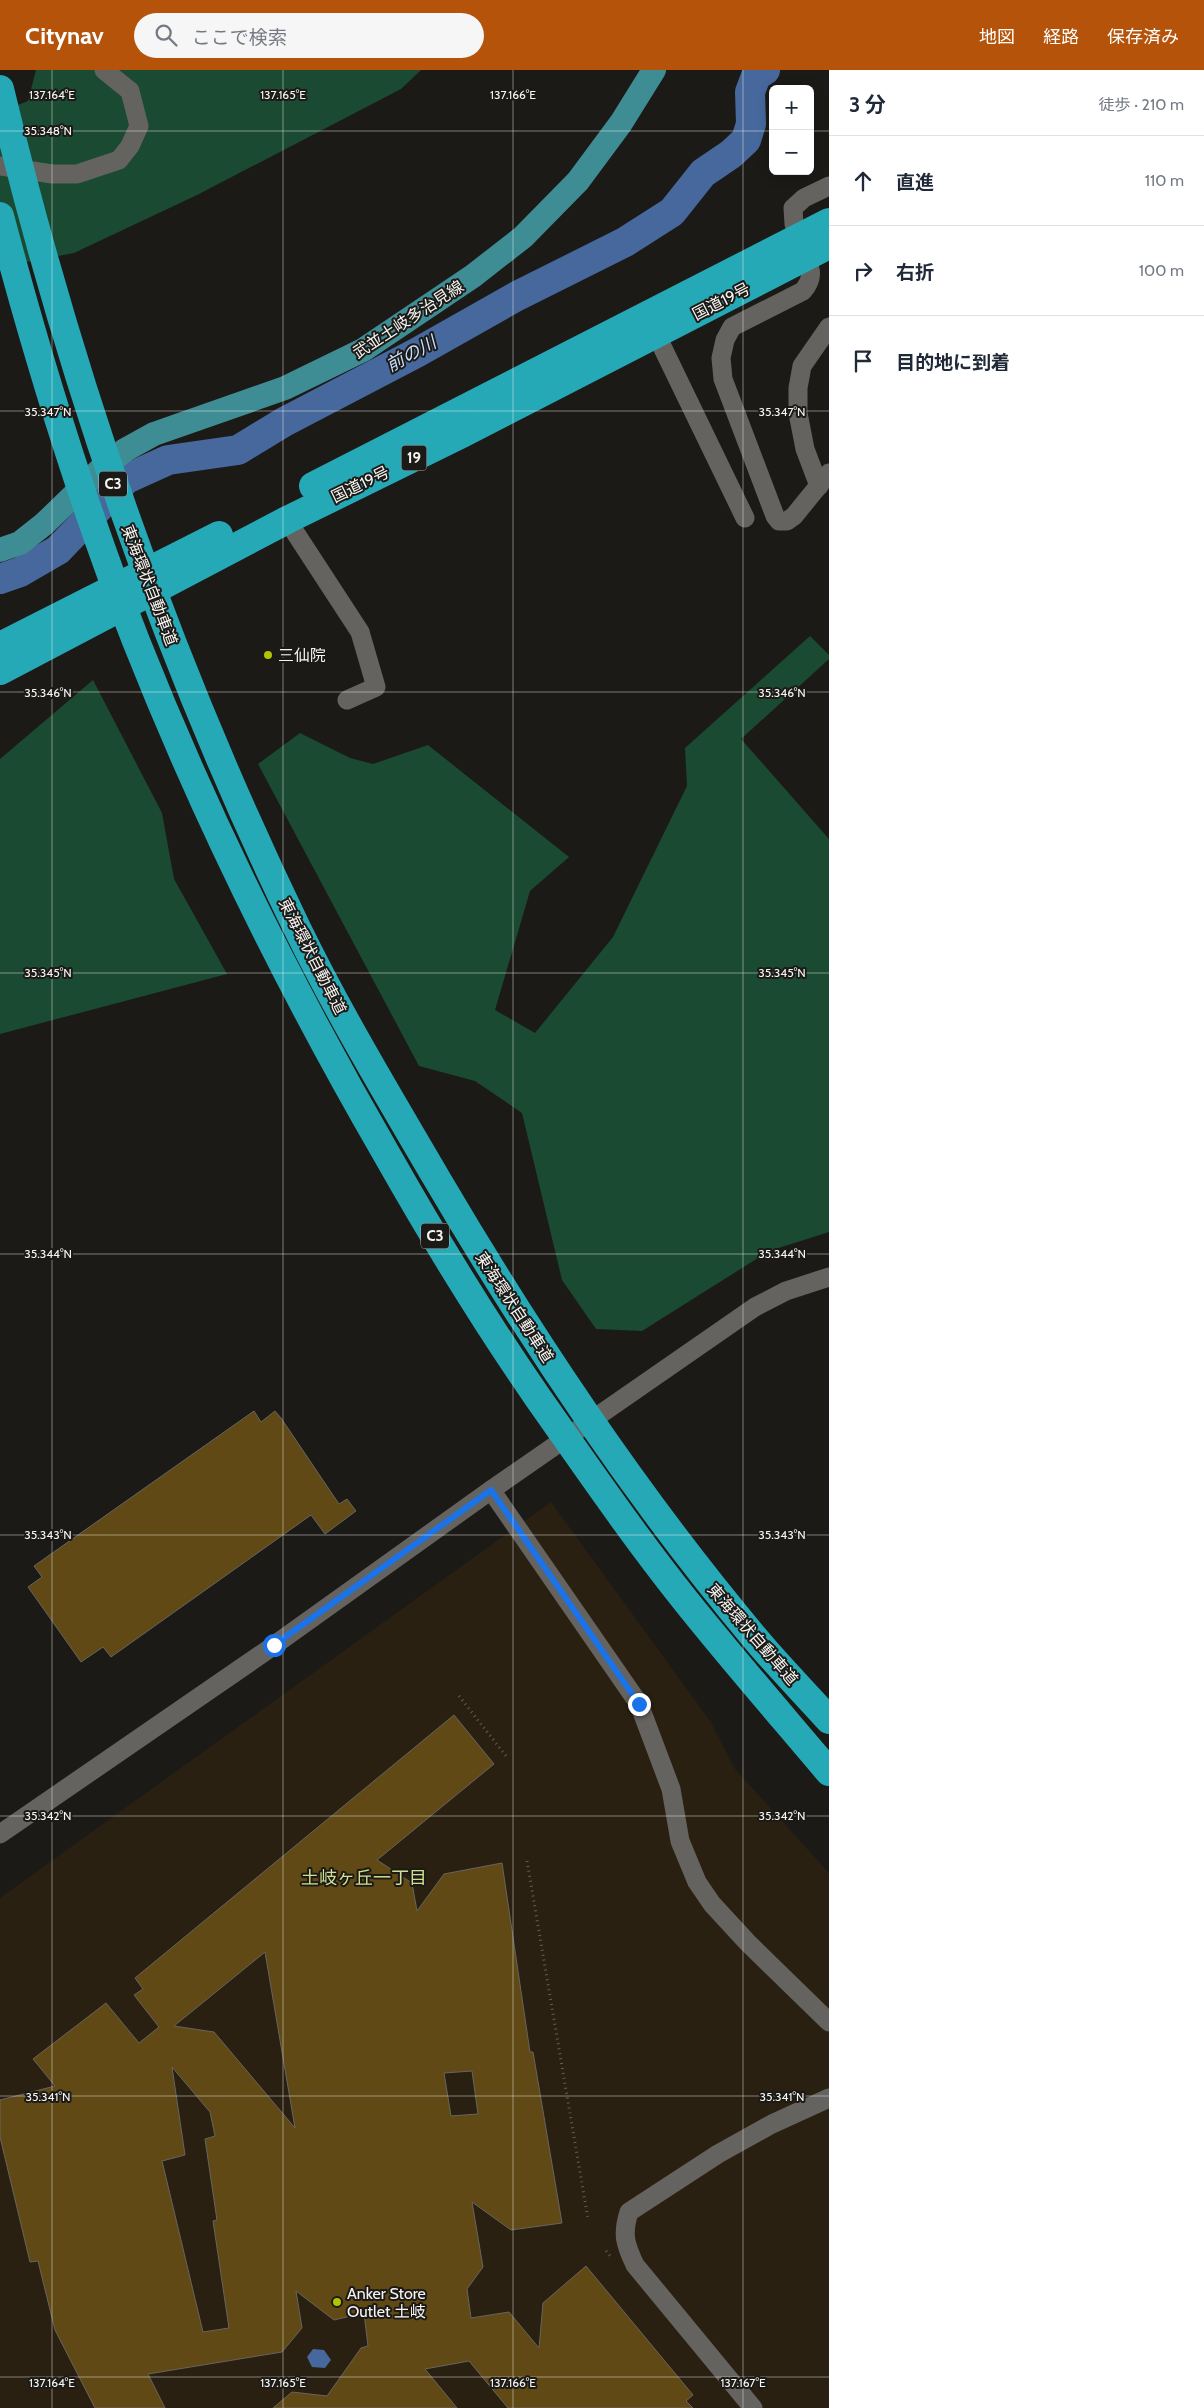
<!DOCTYPE html>
<html lang="ja">
<head>
<meta charset="utf-8">
<style>
	body { margin:0; font-family:Cabin,"Noto Sans JP",sans-serif; background:#f6f6f7; color:#1f2937 }
	.controls { position:absolute; right:15px; top:15px; display:grid; overflow:hidden; border-radius:8px; box-shadow:0 2px 12px #0003 }
	.controls button { width:45px; height:45px; display:grid; place-items:center; padding:0; border:0; border-bottom:1px solid #e0e1e3; background:#fff; color:#1f2937; font:25px sans-serif }
	.stop { position:absolute; width:15px; height:15px; margin:-11px; border:4px solid #1a73e8; border-radius:50%; background:#fff }
	.stop.end { background:#1a73e8; border-color:#fff; box-shadow:0 1px 5px #0008 }
	.list { margin:0; padding:0; list-style:none }
	h2 { display:flex; justify-content:space-between; align-items:center; height:65px; margin:0; padding:0 20px; font-size:21px }
	h2 small { font-size:16px; font-weight:400; color:#747a83 }
	.list li { display:grid; grid-template-columns:32px 1fr auto; gap:15px; align-items:center; box-sizing:border-box; height:90px; padding:0 20px; border-top:1px solid #e0e1e3 }
	.list b { display:block; font-size:19px; white-space:nowrap }
	.list em { font-size:16px; font-style:normal; color:#747a83 }
	.icon { flex:none; width:28px; height:28px; fill:none; stroke:currentColor; stroke-width:2; stroke-linecap:round; stroke-linejoin:round }
	.map { position:relative; flex:none; width:829px; height:2338px; overflow:hidden }
	header { display:flex; align-items:center; gap:30px; box-sizing:border-box; height:70px; padding:0 25px; background:#b45309; color:#fff }
	header strong { font-size:24px }
	nav { display:flex; gap:28px; margin-inline-start:auto; font-size:18px }
	.search { width:350px; height:45px; background:#f6f6f7; display:flex; align-items:center; gap:12px; box-sizing:border-box; padding:0 18px; border-radius:28px; color:#747a83; font-size:19px }
	main { display:flex }
	aside { flex:1; background:#fff }
	.map>svg:first-child { display:block }
</style>
</head>
<body>
<header>
<strong>Citynav</strong>
<div class="search"><svg class="icon" aria-label="search" viewBox="0 0 24 24"><circle cx="10" cy="10" r="6"/><path d="M15 15l6 6"/></svg>ここで検索</div>
<nav><a>地図</a><a>経路</a><a>保存済み</a></nav>
</header>
<main>
<div class="map">
<svg width="829" height="2338" viewBox="0 0 829 2338">
	<rect width="100%" height="100%" fill="#1c1a17"/>
	<polygon fill="#2a2011" points="551,1432 710,1651 735,1699 829,1803 829,2338 0,2338 0,1828"/>
	<g fill="#1a4a31">
		<polygon points="36,0 421,0 401,19 197,125 74,183 0,197 0,42 28,31"/>
		<polygon points="810,566 829,585 829,589 741,669 829,769 829,1162 769,1181 642,1261 596,1259 562,1210 522,1043 475,1011 419,996 258,694 300,663 350,688 373,694 428,675 569,787 530,821 495,940 535,963 613,867 687,716 685,678"/>
		<polygon points="93,610 162,743 174,809 227,904 0,964 0,689"/>
	</g>
	<polygon fill="#46689c" points="313,2279 324,2280 331,2290 325,2298 312,2297 307,2287"/>
	<g fill="none" stroke-linecap="round" stroke-linejoin="round">
		<polyline stroke="#46689c" stroke-width="30" points="0,509 20,502 58,480 126,409 168,390 238,380 284,352 418,282 517,226 625,172 672,142 703,103 731,84 746,70 751,54 750,22 756,6 765,0"/>
	</g>
	<g fill="#604915" stroke="#676561" fill-rule="evenodd">
		<polygon points="254,1341 261,1352 275,1341 281,1348 339,1434 347,1429 356,1441 325,1464 311,1445 111,1587 103,1577 81,1592 28,1517 42,1507 34,1496"/>
		<path d="M454,1645l40,49 -117,96 35,23 5,28 27,-37 58,-11 28,189h3l29,171 -51,7 -39,-28 11,65 -16,22 4,29 38,-6 30,36 4,-45 43,-37 107,129 -7,6 7,7h-185l-39,-47 -44,8 32,39h-184l19,-16 35,4 34,-48 7,-2 -4,-33 -30,7 -38,-29 6,37 -20,24 -134,22 17,34h-70l-40,-78 -17,-69 -8,1 -30,-125v-37l55,-14 -22,-27 73,-56 33,40 20,-16 -25,-32 9,-6 -8,-11zM265,1882l30,176 -81,-96 -40,-6zM172,1997l38,45 5,24 -10,3 12,81 -4,1 16,107 -26,4 -41,-171 23,-6zM472,2001l6,43 -27,2 -7,-43z"/>
	</g>
	<g fill="none" stroke-linecap="round" stroke-linejoin="round">
		<g stroke="#605e5b" stroke-width="3" stroke-dasharray="1 4" stroke-linecap="butt">
			<polyline points="459,1626 506,1686"/>
			<polyline points="527,1791 588,2149"/>
			<polyline points="606,2181 612,2188"/>
		</g>
		<g stroke="#65635f" stroke-width="19">
			<polyline points="0,96 52,104 77,104 119,90 130,76 139,56 130,21 104,0"/>
			<polyline points="798,168 794,154 793,138 804,128 829,116"/>
			<path d="M806,187c6,14 7,22 -3,34l-71,36 -7,13 -4,18 2,21 52,137 4,5h8l7,-5 35,-43"/>
			<polyline points="656,264 745,448"/>
			<polyline points="819,416 805,379 798,343 798,318 802,296 829,257"/>
			<polyline points="287,450 360,562 376,617 347,630"/>
			<polyline points="491,1420 639,1634 671,1719 680,1771 697,1812 712,1834 748,1873 829,1952"/>
			<polyline points="0,1764 266,1581 491,1420 755,1237 786,1221 829,1207"/>
			<path d="M753,2338l-118,-143c-10,-21 -13,-31 -6,-53l89,-58 54,-30 57,-26"/>
		</g>
		<polyline stroke="#3f8d94" stroke-width="24" points="0,480 20,473 44,454 101,399 125,380 154,364 285,318 363,280 473,206 523,167 578,111 621,53 654,0"/>
		<g stroke="#26a9b7" stroke-width="28">
			<path d="M0,19c70,291 166,569 297,839 42,86 92,169 140,251 94,160 198,316 317,458 24,29 50,55 75,83"/>
			<path d="M0,146c38,144 82,287 136,425 70,177 156,350 251,514 47,83 97,165 151,243 48,68 95,137 147,202 47,59 96,115 144,172"/>
			<polyline points="313,416 829,152"/>
			<polyline points="0,576 219,465"/>
			<polyline points="0,601 287,450 462,364 829,175"/>
		</g>
	</g>
	<g fill="none" stroke-linecap="round" stroke-linejoin="round">
		<polyline stroke="#1a73e8" stroke-width="6" points="274,1575 491,1420 639,1634"/>
	</g>
	<path fill="none" stroke="#f6f5f2" stroke-width="1" stroke-opacity="0.45" d="M52,0v2338M283,0v2338M513,0v2338M743,0v2338M0,61h773M810,61h19M0,341h829M0,622h829M0,903h829M0,1184h829M0,1465h829M0,1746h829M0,2026h829M0,2307h829"/>
	<g fill="#b0c500" stroke="#1c1a17" stroke-width="2">
		<circle cx="268" cy="585" r="5"/>
		<circle cx="337" cy="2232" r="5"/>
	</g>
	<g text-anchor="middle" stroke-width="4" stroke-linejoin="round" paint-order="stroke">
		<g fill="#1c1a17" stroke="#b5b3b0" stroke-width="1">
			<rect x="401.5" y="375.5" width="25" height="25" rx="4"/>
			<rect x="99" y="401.5" width="28" height="25" rx="4"/>
			<rect x="421" y="1153.5" width="28" height="25" rx="4"/>
		</g>
		<g font-size="15" font-weight="bold" fill="#f6f5f2">
			<text x="414" y="393">19</text>
			<text x="113" y="419">C3</text>
			<text x="435" y="1171">C3</text>
		</g>
		<g font-size="16" fill="#f6f5f2" stroke="#1c1a17">
			<text transform="translate(721 231) rotate(-27)" y="6">国道19号</text>
			<text transform="translate(408 249) rotate(-33)" y="6">武並土岐多治見線</text>
			<text transform="translate(360 414) rotate(-26)" y="6">国道19号</text>
			<text transform="translate(150 515) rotate(69)" y="6">東海環状自動車道</text>
			<text transform="translate(313 886) rotate(63)" y="6">東海環状自動車道</text>
			<text transform="translate(515 1237) rotate(57)" y="6">東海環状自動車道</text>
			<text transform="translate(753 1564) rotate(49)" y="6">東海環状自動車道</text>
		</g>
		<g font-size="16" fill="#f6f5f2" stroke="#1c1a17" text-anchor="start">
			<text x="278" y="591">三仙院</text>
			<text x="347" y="2229">Anker Store<tspan x="347" dy="18">Outlet 土岐</tspan></text>
		</g>
		<g font-size="18" font-style="italic" fill="#c8ddfc" stroke="#1c1a17">
			<text transform="translate(411 284) rotate(-29)" y="6">前の川</text>
		</g>
		<g font-size="18" fill="#d0df92" stroke="#1c1a17">
			<text x="364" y="1814">土岐ヶ丘一丁目</text>
		</g>
	</g>
	<g font-size="12" text-anchor="middle" fill="#f6f5f2" stroke="#1c1a17" stroke-width="4" stroke-linejoin="round" paint-order="stroke">
		<text x="52" y="29">137.164°E</text>
		<text x="283" y="29">137.165°E</text>
		<text x="513" y="29">137.166°E</text>
		<text x="48" y="65">35.348°N</text>
		<text x="48" y="346">35.347°N</text>
		<text x="782" y="346">35.347°N</text>
		<text x="48" y="627">35.346°N</text>
		<text x="782" y="627">35.346°N</text>
		<text x="48" y="907">35.345°N</text>
		<text x="782" y="907">35.345°N</text>
		<text x="48" y="1188">35.344°N</text>
		<text x="782" y="1188">35.344°N</text>
		<text x="48" y="1469">35.343°N</text>
		<text x="782" y="1469">35.343°N</text>
		<text x="48" y="1750">35.342°N</text>
		<text x="782" y="1750">35.342°N</text>
		<text x="48" y="2031">35.341°N</text>
		<text x="782" y="2031">35.341°N</text>
		<text x="52" y="2317">137.164°E</text>
		<text x="283" y="2317">137.165°E</text>
		<text x="513" y="2317">137.166°E</text>
		<text x="743" y="2317">137.167°E</text>
	</g>
</svg>
<div class="controls">
<button>+</button>
<button>−</button>
</div>
<div class="stop" style="left:274px;top:1575px"></div>
<div class="stop end" style="left:639px;top:1634px"></div>
</div>
<aside>
<h2>3 分<small>徒歩 · 210 m</small></h2>
<ul class="list">
<li><svg class="icon" aria-label="ahead" viewBox="0 0 24 24"><path d="M12 20V5M6 11l6-6 6 6"/></svg><div><b>直進</b></div><em>110 m</em></li>
<li><svg class="icon" aria-label="right" viewBox="0 0 24 24"><path d="M7 20v-9h11M14 6l5 5-5 5"/></svg><div><b>右折</b></div><em>100 m</em></li>
<li><svg class="icon" aria-label="arrive" viewBox="0 0 24 24"><path d="M6 21V4h12l-3 4 3 4H6"/></svg><div><b>目的地に到着</b></div></li>
</ul>
</aside>
</main>
</body>
</html>
